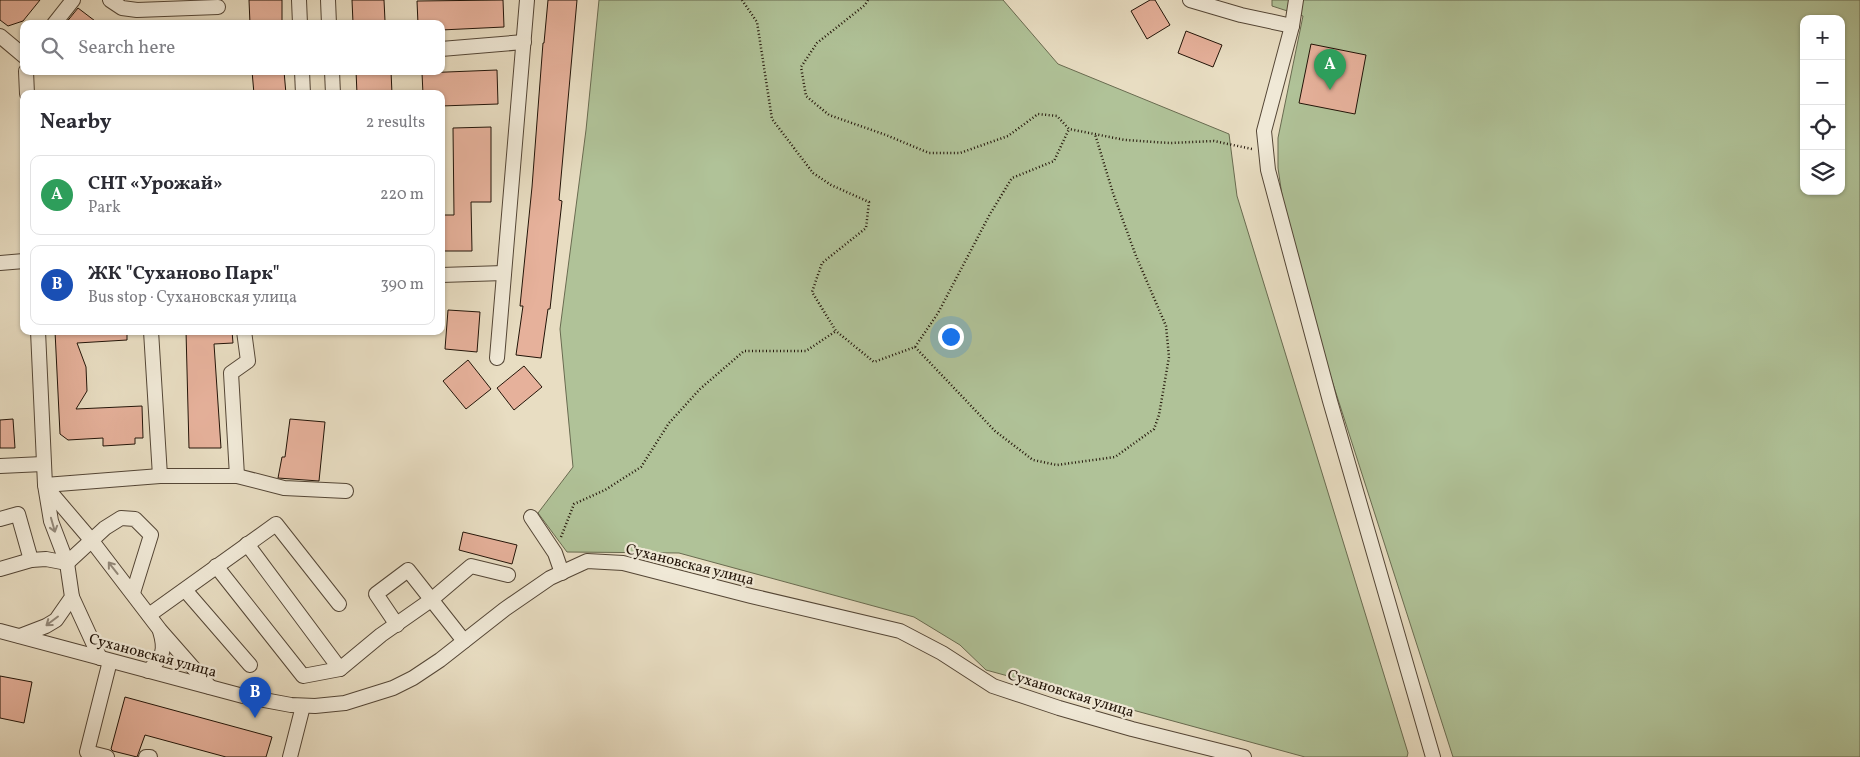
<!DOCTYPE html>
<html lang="en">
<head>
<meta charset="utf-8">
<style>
	body { margin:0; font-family:Vollkorn,serif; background:#f2f2f3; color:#2b2b33 }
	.controls { position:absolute; right:15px; top:15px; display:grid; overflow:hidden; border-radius:10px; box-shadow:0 1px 4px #0004 }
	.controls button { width:45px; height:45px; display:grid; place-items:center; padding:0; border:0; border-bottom:1px solid #e1e1e2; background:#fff; color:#2b2b33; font:25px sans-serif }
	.you { position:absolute; left:950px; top:336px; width:18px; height:18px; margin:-12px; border:4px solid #fff; border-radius:50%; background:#1a73e8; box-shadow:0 0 0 8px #1a73e833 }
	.badge { display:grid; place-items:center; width:32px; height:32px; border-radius:50%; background:#2563eb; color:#fff; font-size:16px; font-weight:700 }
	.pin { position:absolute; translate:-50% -41px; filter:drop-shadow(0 1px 2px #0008) }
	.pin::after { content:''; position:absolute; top:26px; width:18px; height:15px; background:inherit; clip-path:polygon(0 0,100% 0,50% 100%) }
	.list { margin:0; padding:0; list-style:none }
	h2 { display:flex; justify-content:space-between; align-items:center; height:65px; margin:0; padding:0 20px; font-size:21px }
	h2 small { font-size:16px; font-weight:400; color:#7c7c81 }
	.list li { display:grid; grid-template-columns:32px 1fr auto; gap:15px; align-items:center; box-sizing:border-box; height:80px; margin:0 10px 10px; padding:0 10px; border:1px solid #e1e1e2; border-radius:10px }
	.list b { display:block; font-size:19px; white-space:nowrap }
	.list p { margin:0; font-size:16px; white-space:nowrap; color:#7c7c81 }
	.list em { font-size:16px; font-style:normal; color:#7c7c81 }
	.icon { flex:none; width:28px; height:28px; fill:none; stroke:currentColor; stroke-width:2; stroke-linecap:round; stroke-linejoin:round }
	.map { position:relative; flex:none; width:1860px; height:757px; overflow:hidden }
	.search { position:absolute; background:#fff; box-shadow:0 1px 4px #0004; left:20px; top:20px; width:425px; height:55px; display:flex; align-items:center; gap:12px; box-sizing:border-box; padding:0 18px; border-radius:10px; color:#7c7c81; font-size:19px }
	.panel { position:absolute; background:#fff; box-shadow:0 1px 4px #0004; left:20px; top:90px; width:425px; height:245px; border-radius:10px }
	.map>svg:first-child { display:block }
</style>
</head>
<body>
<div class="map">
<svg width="1860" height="757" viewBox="0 0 1860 757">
	<rect width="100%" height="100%" fill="#e8ddc2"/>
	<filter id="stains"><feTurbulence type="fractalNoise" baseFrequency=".004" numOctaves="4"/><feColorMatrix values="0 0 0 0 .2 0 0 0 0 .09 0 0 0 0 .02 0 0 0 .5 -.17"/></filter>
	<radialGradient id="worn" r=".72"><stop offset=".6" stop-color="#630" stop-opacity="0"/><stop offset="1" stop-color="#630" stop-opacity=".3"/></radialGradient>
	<g fill="#b0c298" stroke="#696b50" fill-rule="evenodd">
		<polygon points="599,0 1003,0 1058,64 1229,134 1237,196 1408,753 1407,757 1305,757 986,670 960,645 914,617 679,553 567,552 538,513 573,467 560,329 586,130"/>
		<path d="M1272,0h588v757h-407l-163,-507 -12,-82v-30l25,-122 -31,-10zM1804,19h37v172h-37z"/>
	</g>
	<g fill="#e6b19b" stroke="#221408">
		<polygon points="0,0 40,0 23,21 8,26 0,20"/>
		<polygon points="249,0 282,0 282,24 250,24"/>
		<polygon points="352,0 384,0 385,21 353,23"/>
		<polygon points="503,0 504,27 441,30 441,24 418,24 417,1"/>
		<polygon points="548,0 577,0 559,200 562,201 550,309 548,309 541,358 516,355 523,306 520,306 532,187 543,43 544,43"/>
		<polygon points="1150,0 1155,0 1170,25 1147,39 1131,11"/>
		<polygon points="78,8 99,24 65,24"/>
		<polygon points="1186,31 1222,45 1213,67 1178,53"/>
		<polygon points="1311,44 1366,55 1355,114 1299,103"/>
		<polygon points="497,70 498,104 441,106 441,94 423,94 422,73"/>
		<polygon points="252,71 284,71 286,94 254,94"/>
		<polygon points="356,71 391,71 392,94 357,94"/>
		<polygon points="491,127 491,202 471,202 472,251 441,251 441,215 454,215 453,128"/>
		<polygon points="448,310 480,312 477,352 445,349"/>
		<polygon points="55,331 127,331 127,340 77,343 86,367 87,391 76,409 142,406 143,438 135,438 135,444 103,446 103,438 68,440 60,434"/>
		<polygon points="186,331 232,331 233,343 214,344 221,448 189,448"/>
		<polygon points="468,360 491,389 466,409 443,381"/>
		<polygon points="524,366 542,387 514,410 497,388"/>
		<polygon points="13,419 15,448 0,448 0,420"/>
		<polygon points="290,419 325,422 319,481 278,478 282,457 285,457"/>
		<polygon points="463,532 517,545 512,564 459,550"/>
		<polygon points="0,676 32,682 24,723 0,718"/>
		<polygon points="125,697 272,737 266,757 226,757 145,735 137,757 113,751 111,749"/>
	</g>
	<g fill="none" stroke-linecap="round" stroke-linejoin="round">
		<g stroke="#544636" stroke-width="16">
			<g id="minor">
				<polyline points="110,0 122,8 137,10 218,7"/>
				<polyline points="299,0 300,24"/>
				<polyline points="328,0 329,24"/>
				<polyline points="1190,0 1241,15 1292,26"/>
				<polyline points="1296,0 1292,26 1264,131 1268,170 1330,401 1433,757"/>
				<polyline points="54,24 73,0"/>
				<polyline points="0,36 24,56"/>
				<polyline points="441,49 524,42"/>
				<polyline points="26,71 27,94"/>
				<polyline points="302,71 303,94"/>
				<polyline points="332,71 333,94"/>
				<polyline points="0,263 24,261"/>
				<polyline points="441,275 504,273"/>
				<polyline points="151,331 160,476"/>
				<polyline points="497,358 527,0"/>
				<polyline points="0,466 43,464"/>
				<polyline points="237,476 284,488 346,491"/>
				<polyline points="45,485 160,476 237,476 231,373 248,361 244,331"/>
				<polyline points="46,487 92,541 160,630 210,687"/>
				<polyline points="531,517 555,553 562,573"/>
				<polyline points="0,519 18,514 31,560"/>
				<polyline points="247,544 340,669"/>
				<polyline points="67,563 105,528 121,518 135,519 151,535 133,593"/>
				<polyline points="216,566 303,676 340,669 381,635 431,600 471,566 508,575"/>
				<polyline points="0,569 31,560 46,559 67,563"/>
				<polyline points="185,590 250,665"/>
				<polyline points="72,597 100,658"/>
				<polyline points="149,615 276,524 339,604"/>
				<polyline points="397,625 376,594 408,570 464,641"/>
				<polyline points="0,631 243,696 291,705 315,706 345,703 393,688 413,678 440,660 505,609 550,578 587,561 623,563 751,596 900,631 942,653 993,686 1059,708 1132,729 1244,757"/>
				<polyline points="20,636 46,626 56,620 72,597 67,563 51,521 45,485 38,331"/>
				<path d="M148,671c15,-14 18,-20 12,-40"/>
				<polyline points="107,757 87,752 110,661"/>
				<polyline points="146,757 150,757"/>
				<polyline points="290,757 303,706"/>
			</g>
		</g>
		<g stroke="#221408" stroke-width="2.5" stroke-dasharray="1 2.5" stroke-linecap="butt">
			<polyline points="742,0 757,22 772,119 813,173 831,185 869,202 866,228 822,263 812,292 836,331 874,362 915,347 938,313 990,214 1012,178 1054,161 1069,129"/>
			<polyline points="868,0 865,5 817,43 801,67 806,96 829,115 886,135 929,153 960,153 1008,136 1038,114 1057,116 1069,129 1125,140 1170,143 1214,141 1252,149"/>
			<polyline points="915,347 995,431 1033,460 1057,465 1115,457 1154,429 1159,415 1169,357 1166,326 1136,256 1113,193 1095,134"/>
			<polyline points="561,537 574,504 605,490 641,467 669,423 700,389 744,351 806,351 836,331"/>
		</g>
		<use href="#minor" stroke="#f0e9d7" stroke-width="14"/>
	</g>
	<defs><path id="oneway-shaft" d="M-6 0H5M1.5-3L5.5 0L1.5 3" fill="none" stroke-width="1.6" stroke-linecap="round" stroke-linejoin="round" transform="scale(1.25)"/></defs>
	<g stroke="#93897a">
		<use href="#oneway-shaft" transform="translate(53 525) rotate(74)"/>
		<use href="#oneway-shaft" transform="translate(113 568) rotate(-128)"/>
		<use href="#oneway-shaft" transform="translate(52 621) rotate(143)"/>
	</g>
	<g text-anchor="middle" stroke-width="4.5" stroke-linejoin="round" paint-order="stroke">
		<g font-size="15" fill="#221408" stroke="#f0e9d7">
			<text transform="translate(690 564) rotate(14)" y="5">Сухановская улица</text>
			<text transform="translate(153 655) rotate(15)" y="5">Сухановская улица</text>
			<text transform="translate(1071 693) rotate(17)" y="5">Сухановская улица</text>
		</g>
	</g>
	<rect width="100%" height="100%" filter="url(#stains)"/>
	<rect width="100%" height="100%" fill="url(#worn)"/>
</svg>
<div class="controls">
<button>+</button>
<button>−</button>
<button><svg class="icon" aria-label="locate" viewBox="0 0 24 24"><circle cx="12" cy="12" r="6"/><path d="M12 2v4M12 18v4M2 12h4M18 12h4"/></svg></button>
<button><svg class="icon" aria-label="layers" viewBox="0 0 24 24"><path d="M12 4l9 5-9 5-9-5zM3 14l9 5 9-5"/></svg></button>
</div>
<div class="you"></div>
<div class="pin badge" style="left:1330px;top:90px;background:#2e9e5b">A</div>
<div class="pin badge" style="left:255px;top:718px;background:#1a4fb4">B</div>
<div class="search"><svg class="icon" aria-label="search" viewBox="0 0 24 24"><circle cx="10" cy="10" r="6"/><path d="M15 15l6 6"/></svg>Search here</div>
<section class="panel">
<h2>Nearby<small>2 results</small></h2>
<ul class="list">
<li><span class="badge" style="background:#2e9e5b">A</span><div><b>СНТ «Урожай»</b><p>Park</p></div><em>220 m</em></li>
<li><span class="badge" style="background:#1a4fb4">B</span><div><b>ЖК &quot;Суханово Парк&quot;</b><p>Bus stop · Сухановская улица</p></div><em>390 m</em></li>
</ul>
</section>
</div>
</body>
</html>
